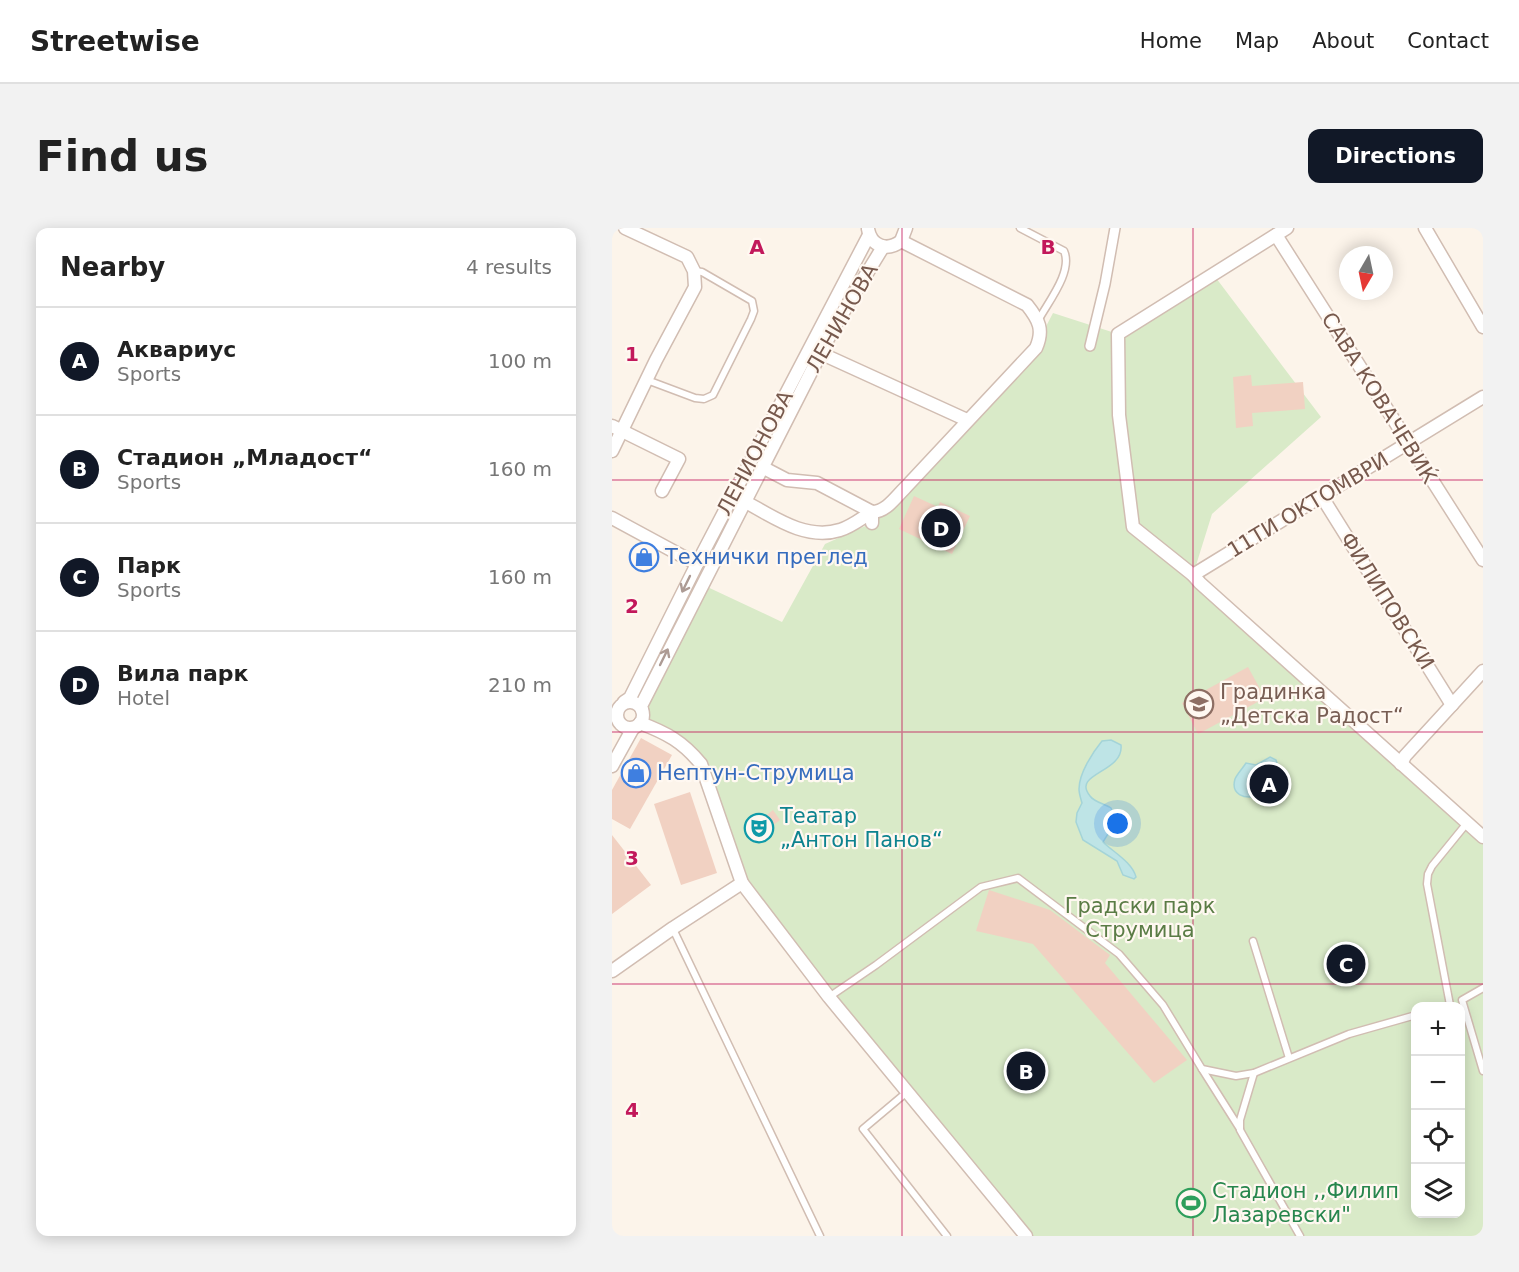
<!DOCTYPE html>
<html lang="en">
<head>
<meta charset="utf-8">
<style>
	body { margin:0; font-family:"DejaVu Sans",sans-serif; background:#f2f2f2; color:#222 }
	.controls { position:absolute; right:18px; bottom:18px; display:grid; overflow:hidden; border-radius:12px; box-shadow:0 3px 15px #0003 }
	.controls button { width:54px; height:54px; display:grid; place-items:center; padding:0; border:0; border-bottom:2px solid #e0e0e0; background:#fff; color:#222; font:30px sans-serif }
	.compass { position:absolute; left:727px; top:18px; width:54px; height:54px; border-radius:50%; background:#fff; box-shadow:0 3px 15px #0003; rotate:189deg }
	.you { position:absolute; left:506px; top:596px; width:21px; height:21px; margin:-15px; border:4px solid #fff; border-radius:50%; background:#1a73e8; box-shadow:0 0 0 9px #1a73e833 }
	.badge { display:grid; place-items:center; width:39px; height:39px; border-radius:50%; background:#111827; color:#fff; font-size:20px; font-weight:700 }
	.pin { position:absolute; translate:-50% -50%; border:3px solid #fff; box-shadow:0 2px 6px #0006 }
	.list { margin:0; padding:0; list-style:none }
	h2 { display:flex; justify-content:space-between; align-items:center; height:78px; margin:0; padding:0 24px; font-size:26px }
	h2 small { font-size:20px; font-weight:400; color:#767676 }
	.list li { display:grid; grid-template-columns:39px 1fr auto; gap:18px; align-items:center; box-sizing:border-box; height:108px; padding:0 24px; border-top:2px solid #e0e0e0 }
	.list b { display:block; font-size:22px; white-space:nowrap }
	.list p { margin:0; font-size:20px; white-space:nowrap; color:#767676 }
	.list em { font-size:20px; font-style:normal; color:#767676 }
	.icon { flex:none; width:33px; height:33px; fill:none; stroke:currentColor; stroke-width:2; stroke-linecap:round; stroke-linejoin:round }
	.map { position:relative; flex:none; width:871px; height:1008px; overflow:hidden; border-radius:12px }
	header { display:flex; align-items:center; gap:36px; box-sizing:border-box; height:84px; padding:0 30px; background:#fff; border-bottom:2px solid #e0e0e0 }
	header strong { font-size:28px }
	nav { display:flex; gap:33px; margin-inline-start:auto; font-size:21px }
	.intro { display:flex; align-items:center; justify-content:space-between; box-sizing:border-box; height:144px; padding:0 36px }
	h1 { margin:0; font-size:42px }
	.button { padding:15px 27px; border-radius:12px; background:#111827; color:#fff; font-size:21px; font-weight:700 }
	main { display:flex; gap:36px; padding:0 36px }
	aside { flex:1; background:#fff; border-radius:12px; box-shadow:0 3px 15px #0003 }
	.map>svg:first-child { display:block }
</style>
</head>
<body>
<header>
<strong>Streetwise</strong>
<nav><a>Home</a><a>Map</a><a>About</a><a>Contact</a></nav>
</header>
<div class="intro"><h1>Find us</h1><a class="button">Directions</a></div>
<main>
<aside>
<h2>Nearby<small>4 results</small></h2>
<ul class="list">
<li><span class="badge">A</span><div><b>Аквариус</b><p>Sports</p></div><em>100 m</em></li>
<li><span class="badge">B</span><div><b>Стадион „Младост“</b><p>Sports</p></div><em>160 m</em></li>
<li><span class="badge">C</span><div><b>Парк</b><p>Sports</p></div><em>160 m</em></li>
<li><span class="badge">D</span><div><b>Вила парк</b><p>Hotel</p></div><em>210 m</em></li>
</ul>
</aside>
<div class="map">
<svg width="871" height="1008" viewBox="0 0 871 1008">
	<rect width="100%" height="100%" fill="#fcf4ea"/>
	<path fill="#d9eac8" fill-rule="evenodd" d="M601,46l108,143 -109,97 -19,61 290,262v399h-457l-284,-353 -41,-119 -46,-35 -14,-23 60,-122 81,38 43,-78 47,-21 169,-187 12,-23 65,21zM804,778h44v208h-44z"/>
	<g fill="#bee4e6" stroke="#a4d4d8" stroke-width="1.5">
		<path d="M499,512l10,5c3,28 -50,28 -31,51 4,6 15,8 21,12 7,14 -1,22 -8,34 10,10 29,20 33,35l-2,2 -11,-4 -6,-14 -34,-21 -7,-18 1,-9 5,-10c-1,-4 -3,-9 -3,-14 0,-16 14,-37 23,-48z"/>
		<path d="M658,529l6,3c14,39 -50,50 -41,19 2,-5 8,-11 11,-16l10,2z"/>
	</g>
	<g fill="#f1d1c2">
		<polygon points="639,147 640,158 691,154 693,181 640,185 641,198 624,200 621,149"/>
		<polygon points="302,268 326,279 328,274 358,288 340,326 287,301"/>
		<polygon points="636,439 653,470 586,506 570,475"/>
		<polygon points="29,510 60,527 18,601 0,591 0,562"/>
		<polygon points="78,564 105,645 69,657 42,576"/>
		<polygon points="161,582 168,592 148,607 141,598"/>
		<polygon points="0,607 39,657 0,686"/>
		<polygon points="377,662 438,682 498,727 493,735 575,832 542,855 421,716 364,703"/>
	</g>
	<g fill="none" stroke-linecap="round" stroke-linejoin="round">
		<g stroke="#d1bdb2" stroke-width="9">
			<g id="service">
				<path d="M408,0l44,23c9,20 -15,50 -25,68"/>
				<polyline points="35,152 83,170 92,171 101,167 139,91 142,83 140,73 90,44 82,43"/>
				<polyline points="61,701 208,1008"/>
				<polyline points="641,713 677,830"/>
				<polyline points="871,760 850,772 871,843"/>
				<polyline points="217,769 264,737 369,659 406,650 507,726 551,777 590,841 624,848 642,845 737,806 804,787"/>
				<polyline points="834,778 838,777 815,656 816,646 820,638 855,595"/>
				<polyline points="590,841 628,901"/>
				<polyline points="642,845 628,892 628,902 688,1008"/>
				<polyline points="295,864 251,901 335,1008"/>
			</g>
		</g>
		<g stroke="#d1bdb2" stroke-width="12">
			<polyline id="pedestrian" points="478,118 493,56 503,0"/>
		</g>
		<g stroke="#d1bdb2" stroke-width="15">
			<g id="minor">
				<polyline points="675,0 506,106 507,187 521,299 581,347 588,355 871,609"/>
				<polyline points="813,0 871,99"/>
				<path d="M256,1c3,17 19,23 33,12l5,-13"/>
				<polyline points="664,7 871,332"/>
				<polyline points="208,125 355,192"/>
				<polyline points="0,198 67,231 50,263"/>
				<polyline points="0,223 44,132 83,59 82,43 75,29 13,0"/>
				<path d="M150,239l25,13 30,3 55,29c14,0 23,-14 33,-24l131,-140c8,-18 3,-28 -9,-43l-126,-64"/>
				<polyline points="710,269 840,477"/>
				<path d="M132,273c28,15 61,40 96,29 11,-3 22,-12 32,-18v11"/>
				<polyline points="0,290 85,336"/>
				<polyline points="581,347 871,169"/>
				<circle cx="18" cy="487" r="13"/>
				<polyline points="12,474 18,470 85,336 257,7"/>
				<polyline points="30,482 29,478 222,99 271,19"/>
				<path d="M28,495c27,10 43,19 61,41l41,119 87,114 197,239"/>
				<polyline points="789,536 793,528 871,443"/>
				<polyline points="0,538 21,500"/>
				<polyline points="0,743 61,700 130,655"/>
			</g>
		</g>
		<use href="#service" stroke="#fff" stroke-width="6"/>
		<use href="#pedestrian" stroke="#fff" stroke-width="9"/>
		<use href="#minor" stroke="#fff" stroke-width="12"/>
	</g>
	<defs><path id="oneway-shaft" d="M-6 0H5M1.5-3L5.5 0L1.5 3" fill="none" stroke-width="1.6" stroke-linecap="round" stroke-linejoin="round" transform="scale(1.5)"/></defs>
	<g stroke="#ad9b94">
		<use href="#oneway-shaft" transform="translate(74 356) rotate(116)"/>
		<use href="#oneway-shaft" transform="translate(52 429) rotate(-64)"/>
	</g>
	<path fill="none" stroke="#c2185b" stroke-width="1.5" stroke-opacity="0.55" d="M290,0v1008M581,0v1008M0,252h871M0,504h871M0,756h871"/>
	<defs>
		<g id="shop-ring" transform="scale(1.5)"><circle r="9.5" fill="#fff8f1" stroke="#3f7fe0" stroke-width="1.5"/><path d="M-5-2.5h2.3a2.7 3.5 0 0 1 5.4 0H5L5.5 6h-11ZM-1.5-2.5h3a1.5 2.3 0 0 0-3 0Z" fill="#3f7fe0"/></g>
		<g id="school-ring" transform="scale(1.5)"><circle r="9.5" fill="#fff8f1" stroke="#8d6e63" stroke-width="1.5"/><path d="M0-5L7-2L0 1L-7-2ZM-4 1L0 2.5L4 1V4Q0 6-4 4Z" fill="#8d6e63"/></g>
		<g id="theatre-ring" transform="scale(1.5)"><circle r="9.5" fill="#fff8f1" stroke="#0f9aa8" stroke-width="1.5"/><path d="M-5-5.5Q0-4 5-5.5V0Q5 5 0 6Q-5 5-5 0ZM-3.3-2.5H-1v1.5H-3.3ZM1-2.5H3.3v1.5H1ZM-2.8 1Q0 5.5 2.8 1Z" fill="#0f9aa8"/></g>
		<g id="stadium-ring" transform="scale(1.5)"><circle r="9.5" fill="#fff8f1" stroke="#2e9e5b" stroke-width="1.5"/><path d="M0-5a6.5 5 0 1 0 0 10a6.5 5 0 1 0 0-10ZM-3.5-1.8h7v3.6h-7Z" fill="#2e9e5b"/></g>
	</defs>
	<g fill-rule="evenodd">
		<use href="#shop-ring" x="32" y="329"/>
		<use href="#school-ring" x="587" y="476"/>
		<use href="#shop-ring" x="24" y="545"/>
		<use href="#theatre-ring" x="147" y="600"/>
		<use href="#stadium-ring" x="579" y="975"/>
	</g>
	<g text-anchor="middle" stroke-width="4.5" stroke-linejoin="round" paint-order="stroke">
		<g font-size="21" fill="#77594d" stroke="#fff8f1">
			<text transform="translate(230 90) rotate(-60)" y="7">ЛЕНИНОВА</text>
			<text transform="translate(767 170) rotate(58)" y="7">САВА КОВАЧЕВИЌ</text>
			<text transform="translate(143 225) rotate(-62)" y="7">ЛЕНИОНОВА</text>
			<text transform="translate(696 277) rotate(-31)" y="7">11ТИ ОКТОМВРИ</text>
			<text transform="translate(775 373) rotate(58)" y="7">ФИЛИПОВСКИ</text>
		</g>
		<g font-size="21" fill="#366cbe" stroke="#fff8f1" text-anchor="start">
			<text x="53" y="336">Технички преглед</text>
			<text x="45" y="552">Нептун-Струмица</text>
		</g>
		<g font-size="21" fill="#785e54" stroke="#fff8f1" text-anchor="start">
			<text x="608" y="471">Градинка<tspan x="608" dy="24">„Детска Радост“</tspan></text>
		</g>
		<g font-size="21" fill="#0d838f" stroke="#fff8f1" text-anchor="start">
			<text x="168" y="595">Театар<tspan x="168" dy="24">„Антон Панов“</tspan></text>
		</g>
		<g font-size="21" fill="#5a7c45" stroke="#fff8f1">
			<text x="528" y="685">Градски парк<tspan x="528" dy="24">Струмица</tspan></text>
		</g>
		<g font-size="21" fill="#27864d" stroke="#fff8f1" text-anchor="start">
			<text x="600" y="970">Стадион ,,Филип<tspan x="600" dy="24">Лазаревски"</tspan></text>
		</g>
	</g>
	<g font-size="20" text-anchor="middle" font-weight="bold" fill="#c2185b" stroke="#fff8f1" stroke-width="4.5" stroke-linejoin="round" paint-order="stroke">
		<text x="145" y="26">A</text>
		<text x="436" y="26">B</text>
		<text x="20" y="133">1</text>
		<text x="20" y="385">2</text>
		<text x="20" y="637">3</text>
		<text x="20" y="889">4</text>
	</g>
</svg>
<div class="controls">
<button>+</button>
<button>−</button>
<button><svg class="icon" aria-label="locate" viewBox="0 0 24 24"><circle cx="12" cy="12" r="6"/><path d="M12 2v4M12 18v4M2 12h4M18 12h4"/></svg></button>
<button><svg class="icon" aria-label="layers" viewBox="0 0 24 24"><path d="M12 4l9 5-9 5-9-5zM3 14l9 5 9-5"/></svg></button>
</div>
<svg class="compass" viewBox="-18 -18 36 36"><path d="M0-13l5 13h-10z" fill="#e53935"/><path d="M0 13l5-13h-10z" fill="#767676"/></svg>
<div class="you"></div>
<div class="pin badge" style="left:657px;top:556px">A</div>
<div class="pin badge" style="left:414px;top:843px">B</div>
<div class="pin badge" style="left:734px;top:736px">C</div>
<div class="pin badge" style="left:329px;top:300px">D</div>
</div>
</main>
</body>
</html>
